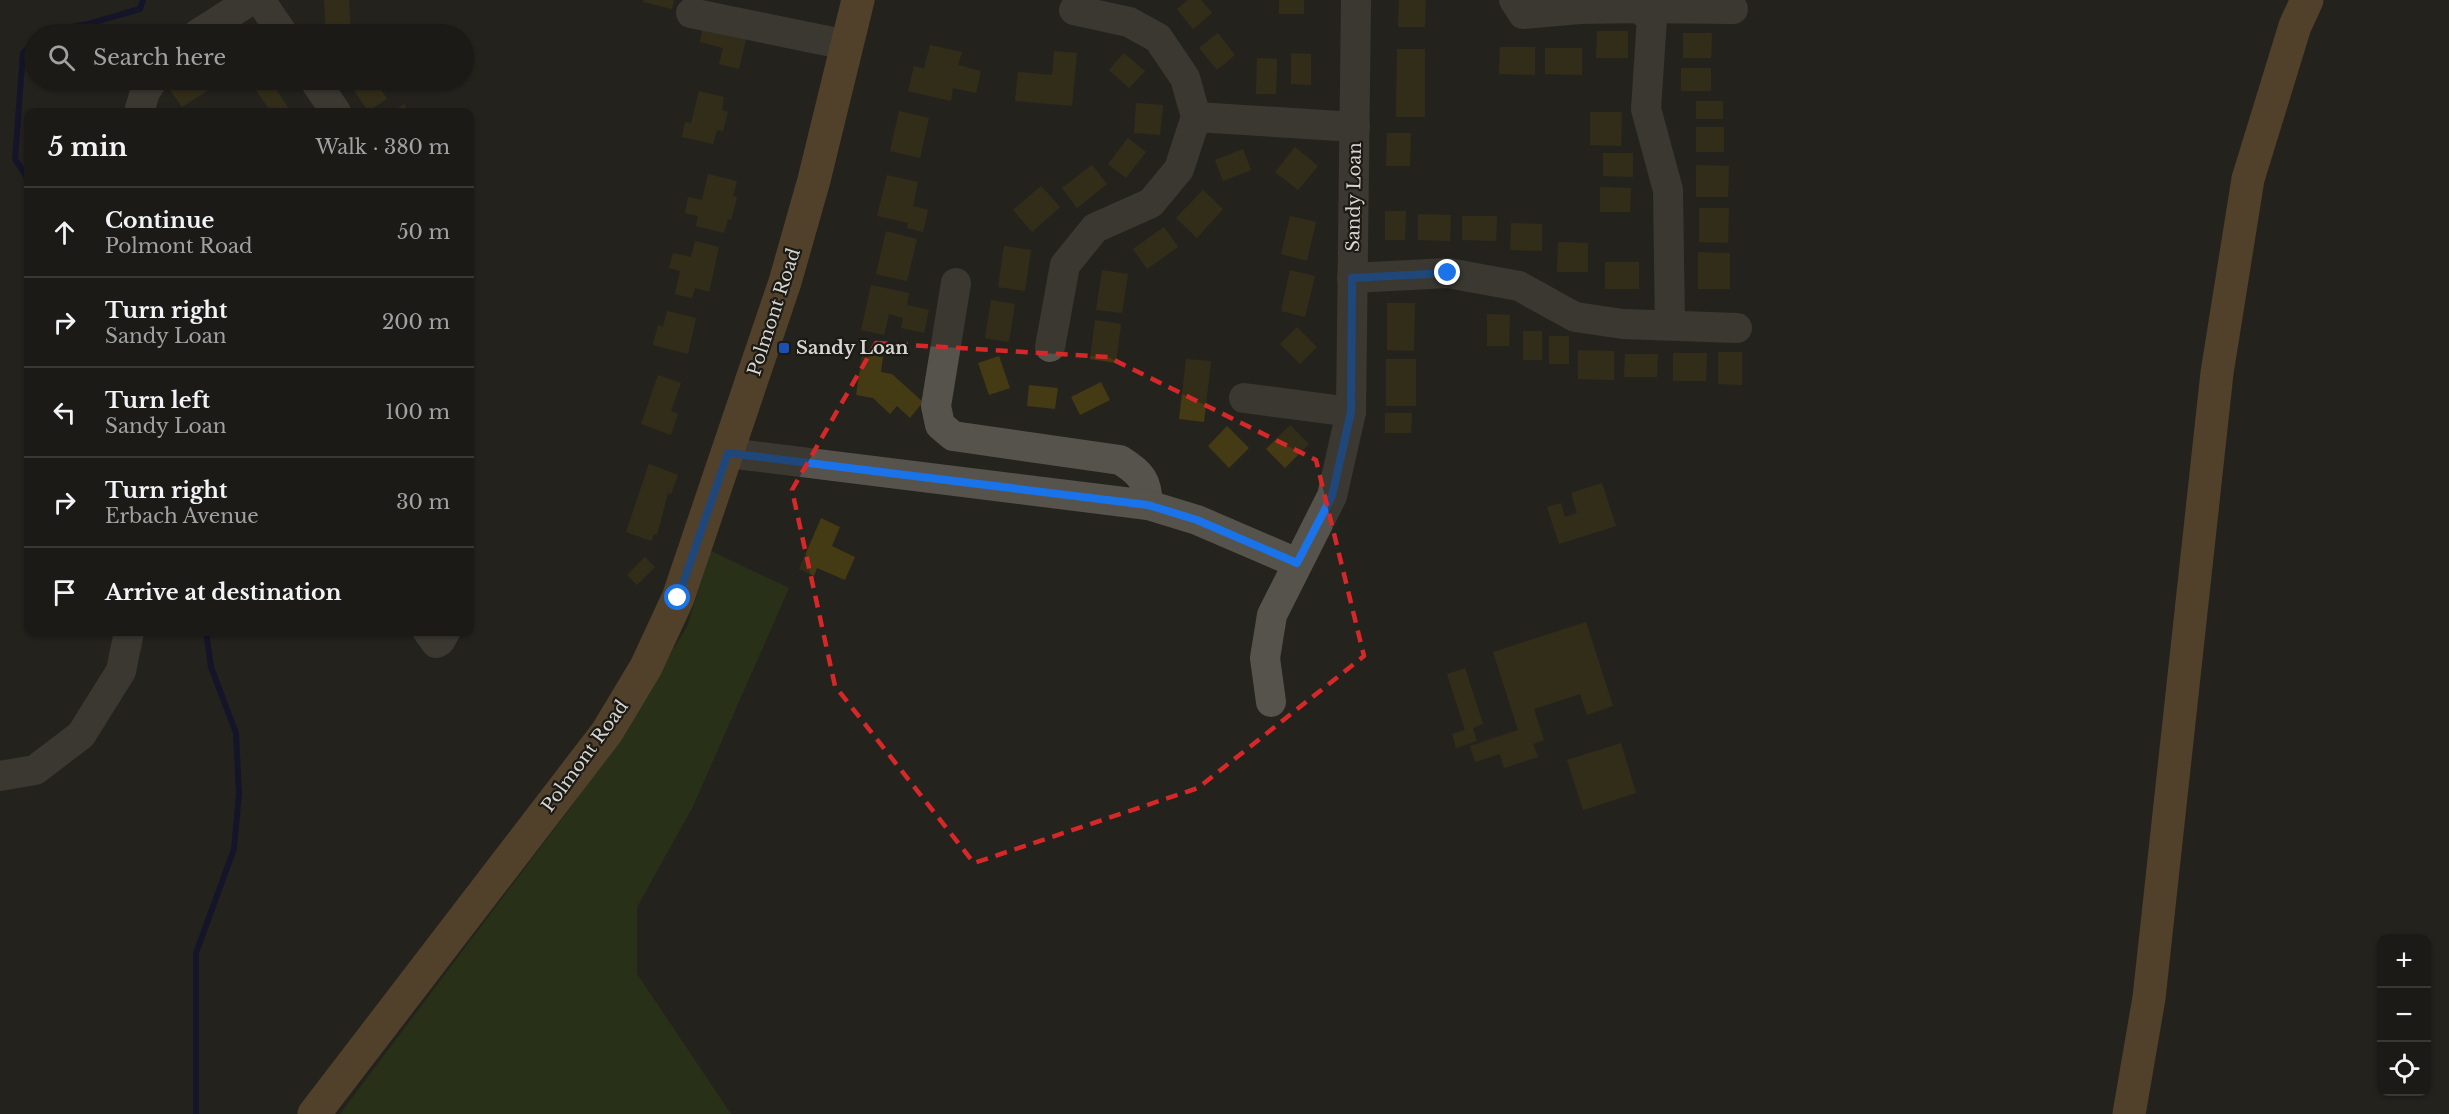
<!DOCTYPE html>
<html lang="en">
<head>
<meta charset="utf-8">
<style>
	body { margin:0; font-family:"Libre Baskerville",serif; background:#25231f; color:#f1f3f6 }
	.controls { position:absolute; right:18px; bottom:18px; display:grid; overflow:hidden; border-radius:12px; box-shadow:0 2px 4px #0004 }
	.controls button { width:54px; height:54px; display:grid; place-items:center; padding:0; border:0; border-bottom:2px solid #3a3835; background:#1c1a16; color:#f1f3f6; font:30px sans-serif }
	.stop { position:absolute; width:18px; height:18px; margin:-14px; border:4px solid #1a73e8; border-radius:50%; background:#fff }
	.stop.end { background:#1a73e8; border-color:#fff; box-shadow:0 2px 6px #0008 }
	.list { margin:0; padding:0; list-style:none }
	h2 { display:flex; justify-content:space-between; align-items:center; height:78px; margin:0; padding:0 24px; font-size:26px }
	h2 small { font-size:20px; font-weight:400; color:#a0a1a1 }
	.list li { display:grid; grid-template-columns:39px 1fr auto; gap:18px; align-items:center; box-sizing:border-box; height:90px; padding:0 24px; border-top:2px solid #3a3835 }
	.list b { display:block; font-size:22px; white-space:nowrap }
	.list p { margin:0; font-size:20px; white-space:nowrap; color:#a0a1a1 }
	.list em { font-size:20px; font-style:normal; color:#a0a1a1 }
	.icon { flex:none; width:33px; height:33px; fill:none; stroke:currentColor; stroke-width:2; stroke-linecap:round; stroke-linejoin:round }
	.map { position:relative; flex:none; width:2449px; height:1114px; overflow:hidden }
	.search { position:absolute; background:#1c1a16; box-shadow:0 2px 4px #0004; left:24px; top:24px; width:450px; height:66px; display:flex; align-items:center; gap:15px; box-sizing:border-box; padding:0 21px; border-radius:33px; color:#a0a1a1; font-size:22px }
	.panel { position:absolute; background:#1c1a16; box-shadow:0 2px 4px #0004; left:24px; top:108px; width:450px; height:528px; border-radius:12px }
	.map>svg:first-child { display:block }
</style>
</head>
<body>
<div class="map">
<svg width="2449" height="1114" viewBox="0 0 2449 1114">
	<rect width="100%" height="100%" fill="#25231d"/>
	<polygon fill="#2d4412" points="711,551 789,588 693,806 637,907 637,974 731,1114 340,1114 574,803 614,745 687,627"/>
	<g fill="none" stroke-linecap="round" stroke-linejoin="round">
		<g stroke="#000637" stroke-width="6">
			<polyline points="45,34 49,31 88,24 140,9 143,0"/>
			<polyline points="28,179 15,159 23,53 34,43"/>
			<polyline points="196,1114 196,953 234,849 239,794 236,733 211,667 206,632"/>
		</g>
	</g>
	<g fill="#443a13">
		<polygon points="324,0 349,0 351,34 326,34"/>
		<polygon points="644,0 674,0 672,9 643,2"/>
		<polygon points="1188,0 1201,0 1212,13 1193,29 1177,9"/>
		<rect x="1279" y="0" width="25" height="14"/>
		<polygon points="1399,0 1426,0 1425,27 1398,27"/>
		<polygon points="704,22 749,27 739,69 719,64 723,48 700,42"/>
		<polygon points="1597,31 1628,31 1628,58 1596,58"/>
		<polygon points="1218,33 1235,55 1217,70 1199,48"/>
		<polygon points="1683,33 1712,33 1711,58 1683,58"/>
		<polygon points="930,45 962,52 958,65 981,71 976,93 953,88 951,101 908,91 914,66 924,69"/>
		<polygon points="1500,47 1535,47 1535,75 1499,74"/>
		<polygon points="1545,48 1582,48 1582,75 1545,74"/>
		<polygon points="1397,49 1425,49 1425,117 1396,117"/>
		<polygon points="1054,51 1077,53 1072,106 1015,101 1018,72 1052,75"/>
		<polygon points="1124,53 1145,71 1129,88 1109,70"/>
		<polygon points="1291,53 1311,54 1311,85 1291,84"/>
		<polygon points="1257,58 1277,59 1276,94 1256,94"/>
		<rect x="1681" y="68" width="30" height="23"/>
		<polygon points="186,80 224,80 182,107 170,90"/>
		<polygon points="249,80 270,80 291,112 271,112"/>
		<polygon points="347,80 375,80 387,99 368,111"/>
		<polygon points="699,91 724,97 722,110 728,112 723,131 717,130 713,144 682,137 685,122 691,123"/>
		<rect x="1696" y="101" width="27" height="18"/>
		<polygon points="1136,103 1163,105 1160,135 1134,133"/>
		<polygon points="404,104 409,112 391,112"/>
		<polygon points="899,111 929,118 920,158 890,151"/>
		<polygon points="1590,112 1622,112 1621,146 1590,145"/>
		<rect x="1696" y="127" width="28" height="25"/>
		<polygon points="1387,133 1411,133 1410,166 1386,166"/>
		<polygon points="1128,138 1146,152 1126,178 1108,164"/>
		<polygon points="1295,147 1318,166 1298,190 1275,172"/>
		<polygon points="1243,149 1251,170 1223,181 1215,160"/>
		<polygon points="1603,153 1633,153 1633,177 1603,176"/>
		<polygon points="1092,165 1107,184 1077,208 1062,188"/>
		<polygon points="1696,165 1729,166 1728,197 1696,197"/>
		<polygon points="708,174 737,181 733,196 737,197 731,220 728,219 724,233 696,226 698,216 685,213 688,197 702,200"/>
		<polygon points="887,175 918,182 913,206 928,210 923,232 907,228 908,223 877,216"/>
		<polygon points="1041,186 1060,207 1032,232 1013,210"/>
		<polygon points="1600,187 1631,188 1630,212 1600,212"/>
		<polygon points="1203,190 1223,209 1197,238 1176,218"/>
		<polygon points="1699,208 1729,208 1728,243 1699,242"/>
		<polygon points="1385,211 1406,211 1405,240 1385,240"/>
		<polygon points="1418,214 1451,215 1450,241 1418,240"/>
		<polygon points="1290,216 1316,222 1307,261 1281,254"/>
		<polygon points="1462,216 1497,216 1496,241 1462,240"/>
		<polygon points="1511,223 1542,224 1542,251 1510,250"/>
		<polygon points="1164,227 1178,247 1147,269 1133,249"/>
		<polygon points="886,231 917,239 907,281 876,274"/>
		<polygon points="695,241 719,247 709,292 695,288 692,298 675,294 680,271 669,268 673,253 691,257"/>
		<polygon points="1558,242 1588,243 1588,272 1557,272"/>
		<polygon points="1004,246 1031,250 1025,291 998,287"/>
		<polygon points="1698,252 1730,253 1730,289 1698,289"/>
		<rect x="1605" y="262" width="34" height="27"/>
		<polygon points="1102,270 1128,274 1122,313 1096,310"/>
		<polygon points="1290,270 1315,276 1305,317 1281,311"/>
		<polygon points="871,285 909,293 907,305 929,310 924,333 901,328 903,318 889,314 884,335 861,330"/>
		<polygon points="991,300 1015,304 1009,342 985,338"/>
		<polygon points="1387,303 1415,303 1414,351 1387,350"/>
		<polygon points="667,311 696,318 688,354 653,345 658,325 663,327"/>
		<polygon points="1487,314 1510,315 1509,346 1487,346"/>
		<polygon points="470,316 474,330 470,338"/>
		<polygon points="1095,320 1121,324 1116,363 1090,359"/>
		<polygon points="1297,327 1317,347 1300,364 1280,344"/>
		<rect x="1523" y="331" width="19" height="29"/>
		<rect x="1549" y="336" width="20" height="28"/>
		<polygon points="1578,350 1614,351 1614,380 1578,379"/>
		<polygon points="1718,352 1742,352 1742,385 1718,384"/>
		<polygon points="1673,353 1707,353 1706,381 1673,381"/>
		<polygon points="862,354 883,357 881,372 892,374 923,402 910,418 897,406 890,414 873,398 856,395"/>
		<polygon points="1625,354 1658,354 1657,377 1624,377"/>
		<polygon points="999,356 1010,388 989,395 978,363"/>
		<polygon points="1186,359 1211,361 1204,422 1179,419"/>
		<rect x="1386" y="359" width="30" height="47"/>
		<polygon points="658,375 681,383 671,411 678,414 671,435 641,424"/>
		<polygon points="1101,382 1110,400 1080,415 1071,397"/>
		<polygon points="1029,385 1058,388 1055,409 1027,406"/>
		<polygon points="1385,413 1412,413 1411,433 1385,433"/>
		<polygon points="1290,425 1309,444 1285,468 1266,449"/>
		<polygon points="1227,426 1249,448 1229,468 1208,446"/>
		<polygon points="649,464 678,475 671,494 668,493 657,535 654,534 651,541 626,532"/>
		<polygon points="1602,483 1616,526 1559,544 1547,507 1561,503 1565,517 1577,513 1571,493"/>
		<polygon points="821,518 840,527 832,546 855,557 845,580 817,568 814,576 799,569"/>
		<polygon points="645,557 655,567 637,585 627,575"/>
		<polygon points="1586,622 1613,706 1587,715 1580,694 1534,709 1544,740 1533,744 1538,757 1504,768 1500,754 1475,762 1470,746 1518,730 1493,652"/>
		<polygon points="1465,668 1483,724 1473,728 1477,741 1456,748 1452,734 1465,730 1447,674"/>
		<polygon points="1621,743 1636,793 1583,810 1567,760"/>
	</g>
	<g fill="none" stroke-linecap="round" stroke-linejoin="round">
		<g stroke="#55534b" stroke-width="30">
			<polyline points="260,0 283,34"/>
			<polyline points="1514,0 1523,14 1579,9 1638,8 1652,18 1646,109 1668,190 1670,325"/>
			<polyline points="1638,8 1733,9"/>
			<polyline points="691,13 847,45"/>
			<polyline points="198,34 251,0"/>
			<polyline points="314,80 336,112"/>
			<polyline points="139,112 145,92 153,80"/>
			<polyline points="1196,117 1355,127"/>
			<polyline points="1352,278 1448,273 1519,286 1575,317 1623,324 1737,328"/>
			<path d="M956,283l-20,123 4,19 13,11 167,24c21,13 27,20 28,45"/>
			<polyline points="1050,347 1065,265 1095,228 1151,203 1179,169 1196,117 1185,78 1158,38 1129,22 1074,10"/>
			<polyline points="1244,398 1351,412"/>
			<polyline points="728,453 1148,505 1197,520 1297,563"/>
			<polyline points="428,632 436,643 440,641 445,632"/>
			<polyline points="1271,702 1265,658 1272,615 1332,496 1351,412 1356,0"/>
			<polyline points="0,776 35,770 81,735 121,671 129,632"/>
		</g>
		<g stroke="#8a673a" stroke-width="33">
			<polyline points="314,1114 607,732 646,667 678,598 785,282 814,180 858,0"/>
			<polyline points="2129,1114 2149,998 2217,373 2248,179 2295,26 2307,0"/>
		</g>
	</g>
	<g fill="none" stroke-linecap="round" stroke-linejoin="round">
		<polyline stroke="#1a73e8" stroke-width="8" points="678,598 728,453 1148,505 1197,520 1297,563 1332,496 1351,412 1352,278 1448,273"/>
	</g>
	<path d="M0 0H2449V1114H0ZM876,343l232,14 208,103 48,196 -166,132 -224,75 -139,-177 -43,-196z" fill="#25231d" fill-opacity=".55" fill-rule="evenodd"/>
	<path fill="none" stroke="#d62828" stroke-width="4.5" stroke-dasharray="12 8" stroke-linejoin="round" d="M876,343l232,14 208,103 48,196 -166,132 -224,75 -139,-177 -43,-196z"/>
	<rect fill="#1a4fb4" stroke="#1c1a14" stroke-width="2" x="778" y="342" width="12" height="12" rx="3"/>
	<g text-anchor="middle" stroke-width="4.5" stroke-linejoin="round" paint-order="stroke">
		<g font-size="18" fill="#d6d5d1" stroke="#1c1a14">
			<text transform="translate(1354 197) rotate(-89)" y="6">Sandy Loan</text>
			<text transform="translate(774 312) rotate(-72)" y="6">Polmont Road</text>
			<text transform="translate(585 756) rotate(-54)" y="6">Polmont Road</text>
		</g>
		<g font-size="18" font-weight="bold" fill="#d6d5d1" stroke="#1c1a14" text-anchor="start">
			<text x="796" y="354">Sandy Loan</text>
		</g>
	</g>
</svg>
<div class="controls">
<button>+</button>
<button>−</button>
<button><svg class="icon" aria-label="locate" viewBox="0 0 24 24"><circle cx="12" cy="12" r="6"/><path d="M12 2v4M12 18v4M2 12h4M18 12h4"/></svg></button>
</div>
<div class="stop" style="left:678px;top:598px"></div>
<div class="stop end" style="left:1448px;top:273px"></div>
<div class="search"><svg class="icon" aria-label="search" viewBox="0 0 24 24"><circle cx="10" cy="10" r="6"/><path d="M15 15l6 6"/></svg>Search here</div>
<section class="panel">
<h2>5 min<small>Walk · 380 m</small></h2>
<ul class="list">
<li><svg class="icon" aria-label="ahead" viewBox="0 0 24 24"><path d="M12 20V5M6 11l6-6 6 6"/></svg><div><b>Continue</b><p>Polmont Road</p></div><em>50 m</em></li>
<li><svg class="icon" aria-label="right" viewBox="0 0 24 24"><path d="M7 20v-9h11M14 6l5 5-5 5"/></svg><div><b>Turn right</b><p>Sandy Loan</p></div><em>200 m</em></li>
<li><svg class="icon" aria-label="left" viewBox="0 0 24 24"><path d="M17 20v-9H6M10 6l-5 5 5 5"/></svg><div><b>Turn left</b><p>Sandy Loan</p></div><em>100 m</em></li>
<li><svg class="icon" aria-label="right" viewBox="0 0 24 24"><path d="M7 20v-9h11M14 6l5 5-5 5"/></svg><div><b>Turn right</b><p>Erbach Avenue</p></div><em>30 m</em></li>
<li><svg class="icon" aria-label="arrive" viewBox="0 0 24 24"><path d="M6 21V4h12l-3 4 3 4H6"/></svg><div><b>Arrive at destination</b></div></li>
</ul>
</section>
</div>
</body>
</html>
